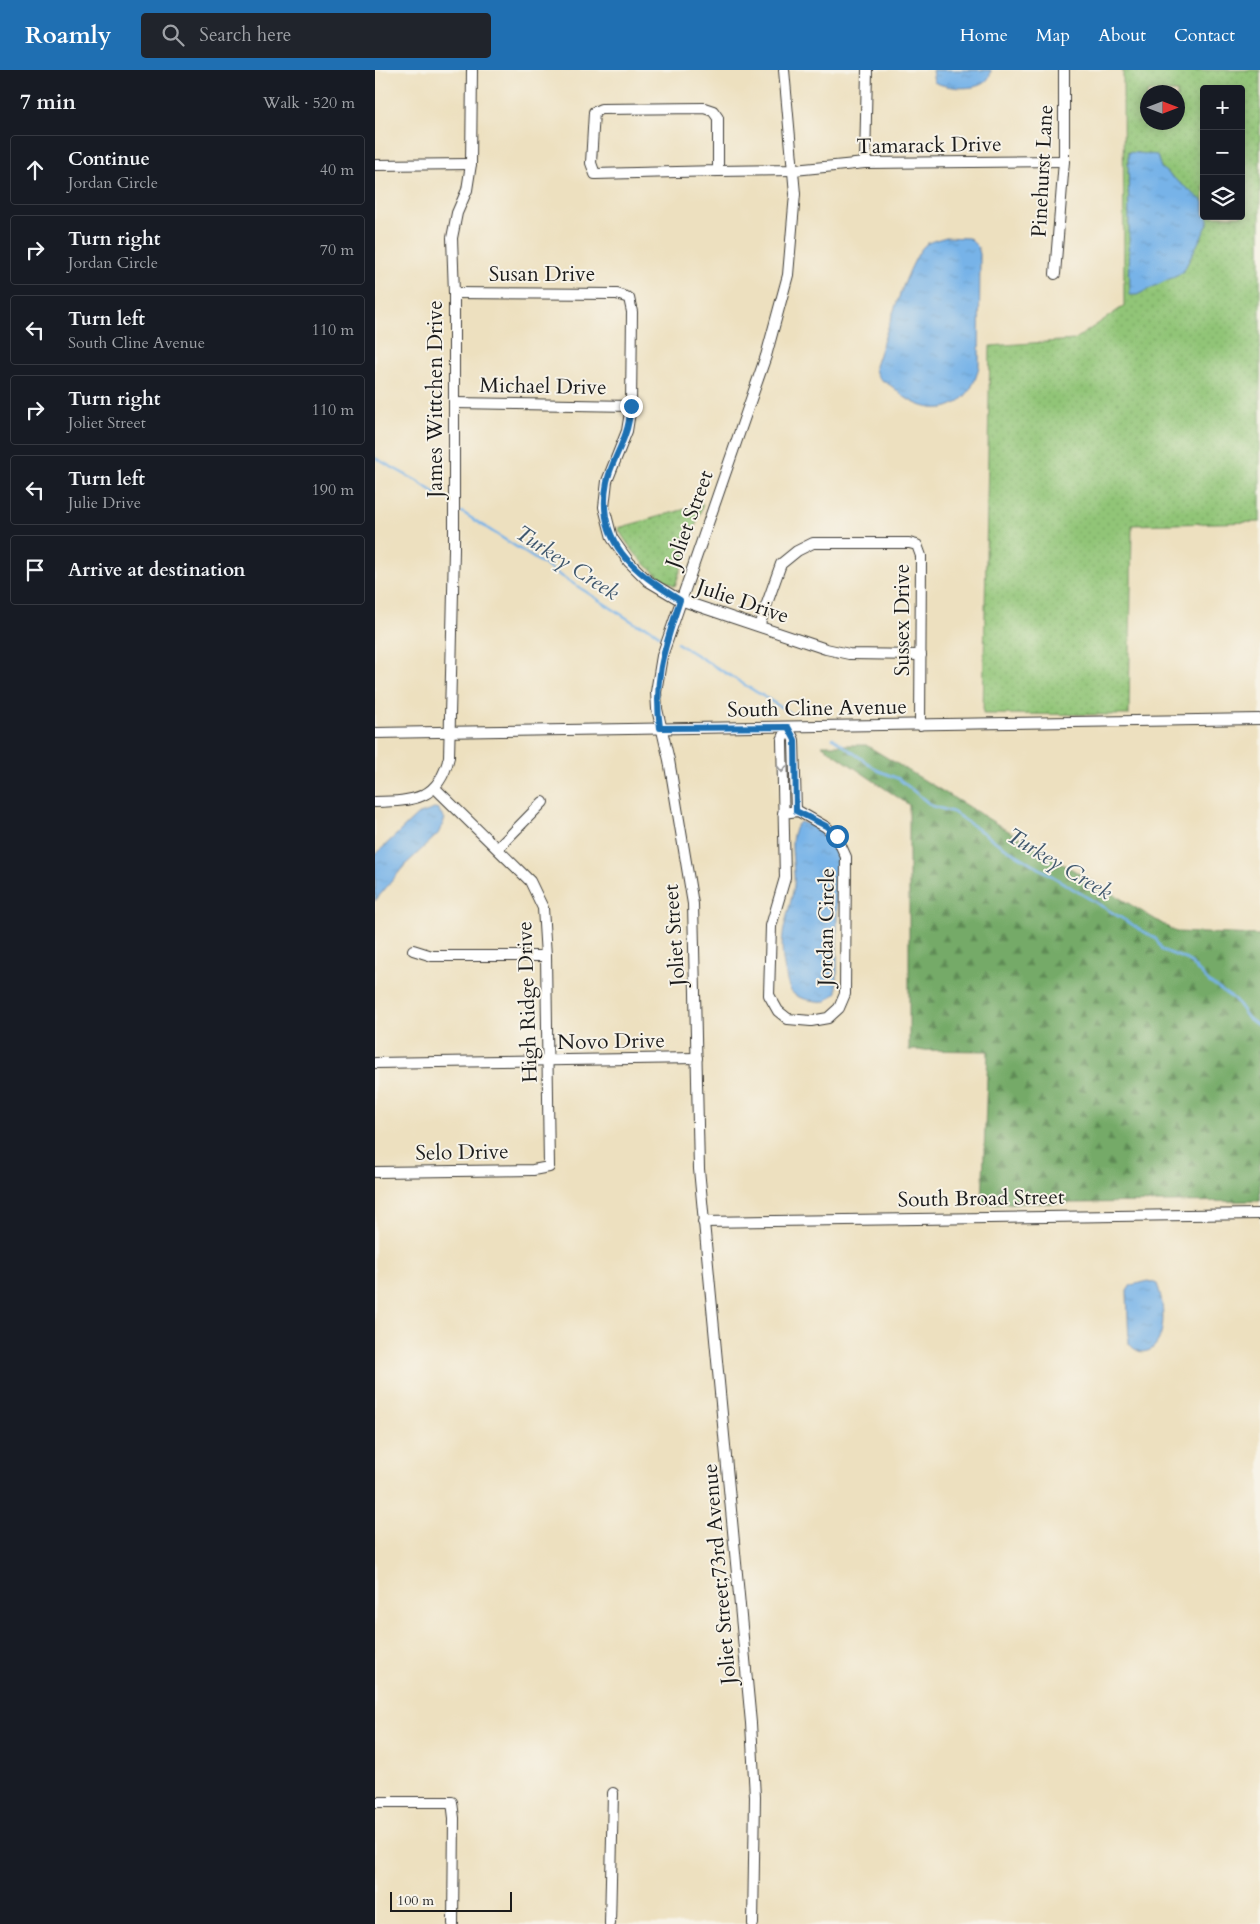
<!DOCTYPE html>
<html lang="en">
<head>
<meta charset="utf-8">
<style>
	body { margin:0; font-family:Cardo,serif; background:#20242c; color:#f1f3f6 }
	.controls { position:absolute; right:15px; top:15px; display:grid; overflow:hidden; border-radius:5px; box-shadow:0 2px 12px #0003 }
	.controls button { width:45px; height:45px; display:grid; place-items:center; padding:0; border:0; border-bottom:1px solid #363941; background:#171b24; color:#f1f3f6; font:25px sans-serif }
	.compass { position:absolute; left:765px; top:15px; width:45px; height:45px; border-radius:50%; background:#171b24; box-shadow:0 2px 12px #0003; rotate:90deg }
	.scale { position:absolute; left:15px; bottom:12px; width:122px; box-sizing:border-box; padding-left:5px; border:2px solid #1c1c1c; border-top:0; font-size:14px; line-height:18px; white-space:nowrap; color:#1c1c1c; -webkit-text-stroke:4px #f7f3e8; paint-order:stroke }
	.stop { position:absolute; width:15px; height:15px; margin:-11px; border:4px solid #1f6fb2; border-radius:50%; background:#fff }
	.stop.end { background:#1f6fb2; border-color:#fff; box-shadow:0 1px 5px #0008 }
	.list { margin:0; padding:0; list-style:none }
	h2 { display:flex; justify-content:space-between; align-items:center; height:65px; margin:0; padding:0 20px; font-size:21px }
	h2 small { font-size:16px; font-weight:400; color:#9ea1a6 }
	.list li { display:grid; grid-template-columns:32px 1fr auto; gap:15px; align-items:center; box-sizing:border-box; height:70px; margin:0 10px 10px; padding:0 10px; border:1px solid #363941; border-radius:5px }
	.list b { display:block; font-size:19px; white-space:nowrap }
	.list p { margin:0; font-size:16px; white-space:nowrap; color:#9ea1a6 }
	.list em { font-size:16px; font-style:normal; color:#9ea1a6 }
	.icon { flex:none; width:28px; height:28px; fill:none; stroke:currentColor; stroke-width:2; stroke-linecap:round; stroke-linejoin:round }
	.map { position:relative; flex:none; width:885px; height:1854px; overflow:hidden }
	header { display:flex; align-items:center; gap:30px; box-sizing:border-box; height:70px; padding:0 25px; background:#1f6fb2; color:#fff }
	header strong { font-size:24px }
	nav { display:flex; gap:28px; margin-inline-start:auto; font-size:18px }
	.search { width:350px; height:45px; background:#20242c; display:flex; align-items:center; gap:12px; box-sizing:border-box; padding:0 18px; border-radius:5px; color:#9ea1a6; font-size:19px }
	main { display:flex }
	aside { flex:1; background:#171b24 }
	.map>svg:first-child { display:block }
</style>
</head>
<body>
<header>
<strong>Roamly</strong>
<div class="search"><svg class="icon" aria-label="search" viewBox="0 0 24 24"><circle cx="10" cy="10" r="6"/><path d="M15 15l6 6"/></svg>Search here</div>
<nav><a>Home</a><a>Map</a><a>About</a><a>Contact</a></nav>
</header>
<main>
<aside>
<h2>7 min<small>Walk · 520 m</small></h2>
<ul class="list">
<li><svg class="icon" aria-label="ahead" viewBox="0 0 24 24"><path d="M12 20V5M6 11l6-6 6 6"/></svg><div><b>Continue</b><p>Jordan Circle</p></div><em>40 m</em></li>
<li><svg class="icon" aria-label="right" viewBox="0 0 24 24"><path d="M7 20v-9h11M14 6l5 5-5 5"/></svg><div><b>Turn right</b><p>Jordan Circle</p></div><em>70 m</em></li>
<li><svg class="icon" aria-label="left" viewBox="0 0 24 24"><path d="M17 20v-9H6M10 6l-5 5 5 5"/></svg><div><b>Turn left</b><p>South Cline Avenue</p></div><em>110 m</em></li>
<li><svg class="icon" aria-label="right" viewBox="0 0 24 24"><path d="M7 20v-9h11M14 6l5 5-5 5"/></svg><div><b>Turn right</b><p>Joliet Street</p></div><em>110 m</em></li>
<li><svg class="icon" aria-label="left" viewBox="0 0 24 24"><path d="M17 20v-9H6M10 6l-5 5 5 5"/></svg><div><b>Turn left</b><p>Julie Drive</p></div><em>190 m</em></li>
<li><svg class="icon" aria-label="arrive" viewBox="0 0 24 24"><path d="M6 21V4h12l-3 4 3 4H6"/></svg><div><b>Arrive at destination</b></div></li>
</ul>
</aside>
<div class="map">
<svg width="885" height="1854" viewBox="0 0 885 1854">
	<defs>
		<pattern id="green-dots" width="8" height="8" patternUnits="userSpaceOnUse" patternTransform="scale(1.25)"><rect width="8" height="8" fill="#91c577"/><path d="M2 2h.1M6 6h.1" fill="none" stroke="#7ca966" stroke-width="1.8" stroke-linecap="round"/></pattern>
		<pattern id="forest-firs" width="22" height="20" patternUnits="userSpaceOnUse" patternTransform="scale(1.25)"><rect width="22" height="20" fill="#74aa68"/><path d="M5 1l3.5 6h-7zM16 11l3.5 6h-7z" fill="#5e8a55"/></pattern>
		<pattern id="water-ripples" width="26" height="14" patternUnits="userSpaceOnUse" patternTransform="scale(1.25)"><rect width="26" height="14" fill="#77b3e8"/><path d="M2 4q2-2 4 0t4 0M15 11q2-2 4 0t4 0" fill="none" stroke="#6699c6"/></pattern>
	</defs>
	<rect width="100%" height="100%" fill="#f7f3e8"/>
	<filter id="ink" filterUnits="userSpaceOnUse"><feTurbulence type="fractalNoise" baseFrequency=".02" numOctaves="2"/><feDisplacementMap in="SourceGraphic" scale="10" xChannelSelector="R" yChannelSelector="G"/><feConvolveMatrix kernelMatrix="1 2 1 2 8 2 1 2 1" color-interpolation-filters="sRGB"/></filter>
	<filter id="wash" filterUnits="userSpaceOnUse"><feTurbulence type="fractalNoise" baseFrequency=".0096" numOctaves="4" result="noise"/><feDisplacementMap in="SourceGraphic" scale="20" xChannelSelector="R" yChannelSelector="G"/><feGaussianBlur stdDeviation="1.12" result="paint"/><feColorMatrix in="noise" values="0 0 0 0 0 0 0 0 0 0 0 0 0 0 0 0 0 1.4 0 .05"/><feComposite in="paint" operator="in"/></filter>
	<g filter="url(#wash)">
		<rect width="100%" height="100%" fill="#ede0bf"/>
		<g fill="url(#green-dots)" stroke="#56704a" fill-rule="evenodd">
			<path d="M748,0h137v452l-128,3 -3,190 -146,-1 7,-368 84,-6 50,-34zM829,19h37v127h-37zM772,22h30v30h-30z"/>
			<path d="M328,434l-28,82c-24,-13 -44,-33 -57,-58z"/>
		</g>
		<polygon fill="url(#forest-firs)" stroke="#486342" points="446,675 491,675 801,862 885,865 885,1131 607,1134 613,981 534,980 534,735"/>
		<g fill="url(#water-ripples)" stroke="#4a6882">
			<path d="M557,0h59c-1,24 -43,19 -57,12z"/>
			<polygon points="753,82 782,85 786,98 829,132 829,146 833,146 833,154 808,202 762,225 755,225"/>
			<path d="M571,167l23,1 9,9 2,7 -1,112c-8,40 -39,54 -73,32 -5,-3 -8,-7 -12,-10 -10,-8 -19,-8 -19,-22 8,-23 34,-107 50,-121 5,-4 15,-6 21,-8z"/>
			<polygon points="62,738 70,749 63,764 30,795 0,831 0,785 42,745"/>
			<path d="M425,752c20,5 32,16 37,35v135l-12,10c-9,-1 -22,-2 -30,-7 -6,-4 -8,-13 -9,-20 -10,-41 2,-53 8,-90 2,-18 -9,-50 6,-63z"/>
			<path d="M774,1211l8,3c7,17 11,55 -7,66 -9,4 -14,1 -21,-6l-2,-53 4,-6z"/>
		</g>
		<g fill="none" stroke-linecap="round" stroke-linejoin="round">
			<g stroke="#77b3e8" stroke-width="2.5">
				<polyline points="0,388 42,411 67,428"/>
				<polyline points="87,442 261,554 273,557 284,565"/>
				<polyline points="302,573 417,644"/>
				<polyline points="458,668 502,700 524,709 557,736 578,742 624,774 781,869 787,880 813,890 834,912 860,930 873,948 885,957"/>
			</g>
		</g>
	</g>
	<g filter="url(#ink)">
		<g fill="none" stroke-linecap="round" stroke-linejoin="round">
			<g stroke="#3b3934" stroke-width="12">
				<g id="minor">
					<polygon points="329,38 338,41 343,48 343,101 220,104 216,93 219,42 226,39"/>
					<polyline points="490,93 492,0"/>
					<polyline points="0,95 96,94"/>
					<polyline points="343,101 419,100 490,93 689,91"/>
					<polyline points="680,204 689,91 689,0"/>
					<polyline points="79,223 242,224 254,228 257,242 256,336 252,361 232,411 229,437 237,468 254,492 273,511 305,530 451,579 474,584 546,585"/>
					<polyline points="79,333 256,336"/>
					<polyline points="384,556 406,494 422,481 438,473 534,473 542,475 546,486 545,655"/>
					<polyline points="413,657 419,670 421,741"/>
					<polyline points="0,663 885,649"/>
					<path d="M0,732c39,-1 64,-2 74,-45l5,-207v-257l-2,-55 5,-25 10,-23 4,-26 1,-94"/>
					<polyline points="408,743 423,741 451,757 462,767 471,787 470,924 464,938 453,948 436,951 413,949 403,941 394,925 396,856 410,808 407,670 413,657"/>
					<polyline points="123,778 168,732"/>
					<polyline points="38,880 57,886 171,886"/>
					<polyline points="0,993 322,988"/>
					<polyline points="0,1102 158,1100 174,1097 171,886 168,838 155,811 60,718"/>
					<polyline points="328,1152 885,1144"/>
					<polyline points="0,1732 77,1732 79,1748 78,1854"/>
					<polyline points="235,1854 238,1723"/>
					<polyline points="378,1854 380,1727 376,1653 324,1099 318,834 294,690 282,639 281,622 287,586 391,286 413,205 420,124 409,0"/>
				</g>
			</g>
			<use href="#minor" stroke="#fff" stroke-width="10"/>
		</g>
		<defs><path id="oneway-chevron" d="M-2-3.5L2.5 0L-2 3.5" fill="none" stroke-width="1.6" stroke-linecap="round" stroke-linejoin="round" transform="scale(1.25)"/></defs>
		<use stroke="#999" href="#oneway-chevron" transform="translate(407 699) rotate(89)"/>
	</g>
	<g fill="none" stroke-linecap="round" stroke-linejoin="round" filter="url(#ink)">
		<path stroke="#1f6fb2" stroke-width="6" d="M256,336c-1,8 -2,18 -5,26 -5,17 -16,33 -19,50 -12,60 27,90 73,118 -15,47 -27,77 -20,128l128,-1 7,13 1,71 30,15 11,10"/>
	</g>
	<g text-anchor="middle" stroke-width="4" stroke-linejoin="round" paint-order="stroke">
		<g font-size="21" fill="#1c1c1c" stroke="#f7f3e8">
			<text transform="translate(554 75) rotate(-1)" y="7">Tamarack Drive</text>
			<text transform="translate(667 101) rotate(-87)" y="7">Pinehurst Lane</text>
			<text x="167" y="211">Susan Drive</text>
			<text transform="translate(168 316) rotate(1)" y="7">Michael Drive</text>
			<text transform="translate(60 329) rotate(-90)" y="7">James Wittchen Drive</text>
			<text transform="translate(314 449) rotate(-70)" y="7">Joliet Street</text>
			<text transform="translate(368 531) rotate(19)" y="7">Julie Drive</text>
			<text transform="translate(527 550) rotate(-90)" y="7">Sussex Drive</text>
			<text transform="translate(442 638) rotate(-1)" y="7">South Cline Avenue</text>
			<text transform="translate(451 857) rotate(-89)" y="7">Jordan Circle</text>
			<text transform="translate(299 865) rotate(-94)" y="7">Joliet Street</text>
			<text transform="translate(152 932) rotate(-92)" y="7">High Ridge Drive</text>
			<text transform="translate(236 971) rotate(-1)" y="7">Novo Drive</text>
			<text transform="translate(87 1082) rotate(-1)" y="7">Selo Drive</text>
			<text transform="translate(606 1128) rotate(-1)" y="7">South Broad Street</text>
			<text transform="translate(344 1504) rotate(-95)" y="7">Joliet Street;73rd Avenue</text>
		</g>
		<g font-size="22" font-style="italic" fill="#40586e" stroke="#f7f3e8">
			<text transform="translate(193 492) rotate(33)" y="8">Turkey Creek</text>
			<text transform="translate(685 793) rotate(31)" y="8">Turkey Creek</text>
		</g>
	</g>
</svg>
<div class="controls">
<button>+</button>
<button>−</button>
<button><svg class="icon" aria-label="layers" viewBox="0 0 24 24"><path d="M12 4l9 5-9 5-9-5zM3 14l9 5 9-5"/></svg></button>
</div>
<svg class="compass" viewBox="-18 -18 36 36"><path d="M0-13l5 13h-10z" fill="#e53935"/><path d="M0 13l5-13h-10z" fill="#9ea1a6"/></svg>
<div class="scale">100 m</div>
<div class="stop" style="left:462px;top:766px"></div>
<div class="stop end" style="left:256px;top:336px"></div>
</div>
</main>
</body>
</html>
